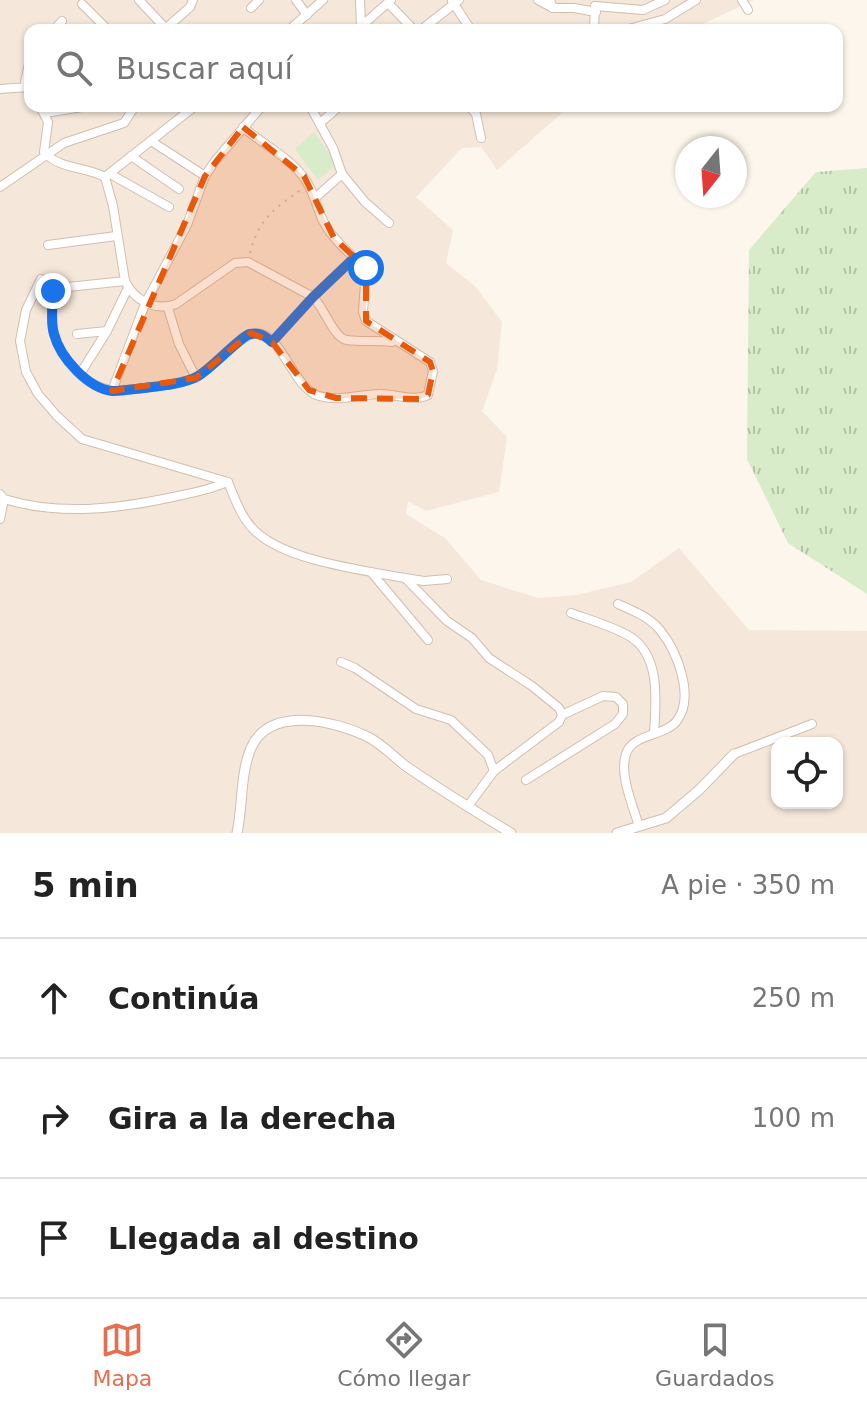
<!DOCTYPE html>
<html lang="es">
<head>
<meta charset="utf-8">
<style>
	body { margin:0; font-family:"DejaVu Sans",sans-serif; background:#f6f6f6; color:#222 }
	.controls { position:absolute; right:24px; bottom:24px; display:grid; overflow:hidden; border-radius:16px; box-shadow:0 2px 6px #0004 }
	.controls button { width:72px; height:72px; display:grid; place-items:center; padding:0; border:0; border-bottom:2px solid #e0e0e0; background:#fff; color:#222; font:40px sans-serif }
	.compass { position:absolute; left:675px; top:136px; width:72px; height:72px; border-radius:50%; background:#fff; box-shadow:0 2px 6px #0004; rotate:197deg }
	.stop { position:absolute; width:24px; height:24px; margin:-18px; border:6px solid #1a73e8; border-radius:50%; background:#fff }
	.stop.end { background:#1a73e8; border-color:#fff; box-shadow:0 2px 8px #0008 }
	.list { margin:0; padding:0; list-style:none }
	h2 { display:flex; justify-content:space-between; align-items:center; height:104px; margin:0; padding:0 32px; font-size:34px }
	h2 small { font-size:26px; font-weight:400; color:#767676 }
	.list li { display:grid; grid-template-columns:52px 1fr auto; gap:24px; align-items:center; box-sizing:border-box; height:120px; padding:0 32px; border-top:2px solid #e0e0e0 }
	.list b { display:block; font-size:30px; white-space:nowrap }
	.list em { font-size:26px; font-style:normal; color:#767676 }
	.icon { flex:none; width:44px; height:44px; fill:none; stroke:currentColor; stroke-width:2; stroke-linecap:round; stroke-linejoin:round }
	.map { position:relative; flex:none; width:867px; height:833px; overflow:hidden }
	.search { position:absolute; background:#fff; box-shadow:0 2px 6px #0004; left:24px; right:24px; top:24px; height:88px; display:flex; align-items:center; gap:20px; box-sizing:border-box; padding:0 28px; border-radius:16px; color:#767676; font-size:30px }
	.sheet { height:464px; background:#fff }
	nav { display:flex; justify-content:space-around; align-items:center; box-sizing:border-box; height:112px; border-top:2px solid #e0e0e0; background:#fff; font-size:22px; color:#767676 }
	nav a { display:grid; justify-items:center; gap:4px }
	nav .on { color:#e76f51 }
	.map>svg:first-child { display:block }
</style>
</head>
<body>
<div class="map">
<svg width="867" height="833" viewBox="0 0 867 833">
	<defs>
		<pattern id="grass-tufts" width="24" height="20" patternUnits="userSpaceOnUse" patternTransform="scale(2)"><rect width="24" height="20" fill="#d8ecc9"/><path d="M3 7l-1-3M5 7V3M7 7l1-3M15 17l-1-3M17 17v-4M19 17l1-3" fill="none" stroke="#b4c2a5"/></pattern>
	</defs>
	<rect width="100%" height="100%" fill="#fdf6ec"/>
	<path fill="#f5e8da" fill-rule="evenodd" d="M0,0h754l-64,30h-660v76h540l-73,64 -16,-23 -19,1 -46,49 37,33 -7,33 30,24 26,35 -5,48 -15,41 25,26 -8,55 -73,19 -18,-10 -2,13 39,24 36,42 57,18 38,-3 55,-13 48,-34 70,82 118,1v202h-867zM777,743h60v60h-60z"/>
	<polygon fill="url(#grass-tufts)" points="867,168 867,594 788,543 747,459 749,250 816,172"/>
	<polygon fill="#d8ecc9" points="314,132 337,164 318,180 295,149"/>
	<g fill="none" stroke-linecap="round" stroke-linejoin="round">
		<g stroke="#d1beb0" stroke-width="10">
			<g id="minor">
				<polyline points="139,0 167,30"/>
				<polyline points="296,0 307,15"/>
				<polyline points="360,0 361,26"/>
				<polyline points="538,0 553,8 550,0"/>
				<polyline points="742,0 748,10"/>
				<polyline points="452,1 471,30"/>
				<polyline points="388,3 414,30"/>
				<polyline points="82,4 108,30"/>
				<polyline points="251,8 259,0"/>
				<polyline points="553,8 574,8 596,12"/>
				<polyline points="54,30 62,21"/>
				<polyline points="164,30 190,7 193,0"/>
				<polyline points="289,30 323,0"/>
				<polyline points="357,30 391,0"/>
				<polyline points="421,30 459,0"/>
				<polyline points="594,30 595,6 643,10 665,0"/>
				<polyline points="625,30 665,19 696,0"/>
				<polyline points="30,60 25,82 30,95"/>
				<polyline points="0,89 29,87"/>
				<path d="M40,106l8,16 -4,30c16,18 41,14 61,25l8,29 12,75c9,19 30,31 51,23l59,-41 13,-1 65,35c11,10 21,42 34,43 15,2 30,0 45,2"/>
				<polyline points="310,106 333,148 342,174 365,202 389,223"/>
				<polyline points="469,106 476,114 481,138"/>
				<polyline points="45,113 88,106"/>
				<polyline points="320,123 340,106"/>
				<polyline points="151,141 205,176"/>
				<polyline points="131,156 179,189"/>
				<polyline points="110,174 169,207"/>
				<polyline points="105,177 195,106"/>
				<polyline points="0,187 64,143 124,123 135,106"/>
				<polyline points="315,198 342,174"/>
				<polyline points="48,245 116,236"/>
				<polyline points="68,287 125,281"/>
				<polyline points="168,308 179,344 196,378"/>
				<polyline points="77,334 107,331"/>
				<polyline points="272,342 313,297 354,258"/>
				<polyline points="80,374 107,331 128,288"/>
				<polyline points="112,391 145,304 187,225 205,176 215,161 262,106"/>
				<path d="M228,482l-146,-43 -25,-23 -19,-22 -12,-22 -6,-31 6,-31 15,-31 12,6c0,15 -3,35 1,49 6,24 34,55 59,56 10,1 21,-1 31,-2 16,-2 39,-4 54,-12 16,-9 46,-48 64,-42 23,9 32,54 57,62 20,6 42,-2 61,-2 16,0 35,8 48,1l5,-24 -3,-9 -64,-41 -3,-9 3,-44c-16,-14 -33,-28 -43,-47 -7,-15 -10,-33 -21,-46 -16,-20 -40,-31 -59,-48"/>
				<path d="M228,482c7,17 13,35 26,48 31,31 109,40 151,48l19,3 23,-2"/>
				<path d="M0,494l4,5c56,17 113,10 169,-2 18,-4 37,-7 54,-15"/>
				<polyline points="0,519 4,499"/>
				<polyline points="371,572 428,640"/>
				<polyline points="405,578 447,621 472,638 489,658 532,686 559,708 562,715 559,722 494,771 468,806"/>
				<path d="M618,604c14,6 33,14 42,26 17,21 36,68 16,92 -12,14 -44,12 -50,32 -7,21 7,52 13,72"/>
				<path d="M571,613c19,7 41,13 58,23 32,18 27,66 25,97"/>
				<polyline points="341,662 355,668 416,709 451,720 488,755 494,771"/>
				<polyline points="734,754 812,724"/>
				<polyline points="526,780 615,724 623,714 623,704 616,697 603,696 562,715"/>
			</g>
		</g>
		<g stroke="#d1beb0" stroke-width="11">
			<g id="tertiary">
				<path d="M237,833c6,-27 3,-59 14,-85 19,-43 85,-27 117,-11 14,7 26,20 39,30 34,23 69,45 104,66"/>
				<polyline points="617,833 666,818 699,790 734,754"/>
			</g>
		</g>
		<path stroke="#d9b8a5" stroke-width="2" stroke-dasharray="2 6" stroke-linecap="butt" d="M250,253c9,-35 24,-44 52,-64"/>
		<use href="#minor" stroke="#fff" stroke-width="8"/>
		<use href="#tertiary" stroke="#fff" stroke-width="9"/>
	</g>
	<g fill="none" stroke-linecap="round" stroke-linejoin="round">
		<path stroke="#1a73e8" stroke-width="10" d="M53,291c0,13 -3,30 1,43 6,23 34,55 59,57 10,0 21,-2 31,-3 16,-2 40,-4 54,-12 13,-7 43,-40 52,-42 10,-2 15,2 22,8l41,-45 41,-39 12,10"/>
	</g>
	<path fill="#e8590c" fill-opacity="0.2" stroke="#e8590c" stroke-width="6" stroke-dasharray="16 10" stroke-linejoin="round" d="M243,127l61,49 30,62 32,30v53l64,41 3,9 -5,24 -8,4 -84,-1 -27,-8 -37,-48 -21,-9 -55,45 -84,13 93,-215z"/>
</svg>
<div class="controls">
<button><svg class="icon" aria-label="locate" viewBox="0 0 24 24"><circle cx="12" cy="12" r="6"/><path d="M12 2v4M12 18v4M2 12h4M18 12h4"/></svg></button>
</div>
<svg class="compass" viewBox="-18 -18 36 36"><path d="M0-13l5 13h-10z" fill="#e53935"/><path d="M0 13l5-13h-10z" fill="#767676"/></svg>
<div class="stop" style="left:366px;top:268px"></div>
<div class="stop end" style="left:53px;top:291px"></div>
<div class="search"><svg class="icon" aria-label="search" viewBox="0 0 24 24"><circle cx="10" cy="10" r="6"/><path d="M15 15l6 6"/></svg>Buscar aquí</div>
</div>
<section class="sheet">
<h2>5 min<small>A pie · 350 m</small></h2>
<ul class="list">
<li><svg class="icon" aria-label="ahead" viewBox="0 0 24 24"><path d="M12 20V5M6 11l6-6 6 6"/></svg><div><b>Continúa</b></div><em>250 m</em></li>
<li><svg class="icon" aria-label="right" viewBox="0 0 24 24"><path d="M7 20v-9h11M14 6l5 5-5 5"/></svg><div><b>Gira a la derecha</b></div><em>100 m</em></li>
<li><svg class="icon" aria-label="arrive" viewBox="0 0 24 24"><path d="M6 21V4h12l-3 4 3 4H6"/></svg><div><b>Llegada al destino</b></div></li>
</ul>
</section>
<nav>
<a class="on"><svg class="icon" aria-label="map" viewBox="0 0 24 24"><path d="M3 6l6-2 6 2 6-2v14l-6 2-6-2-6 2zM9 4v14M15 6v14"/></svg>Mapa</a>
<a><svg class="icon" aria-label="directions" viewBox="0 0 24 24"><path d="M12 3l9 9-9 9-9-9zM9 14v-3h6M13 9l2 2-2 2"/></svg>Cómo llegar</a>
<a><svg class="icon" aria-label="saved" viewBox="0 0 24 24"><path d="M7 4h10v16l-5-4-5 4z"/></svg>Guardados</a>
</nav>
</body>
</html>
